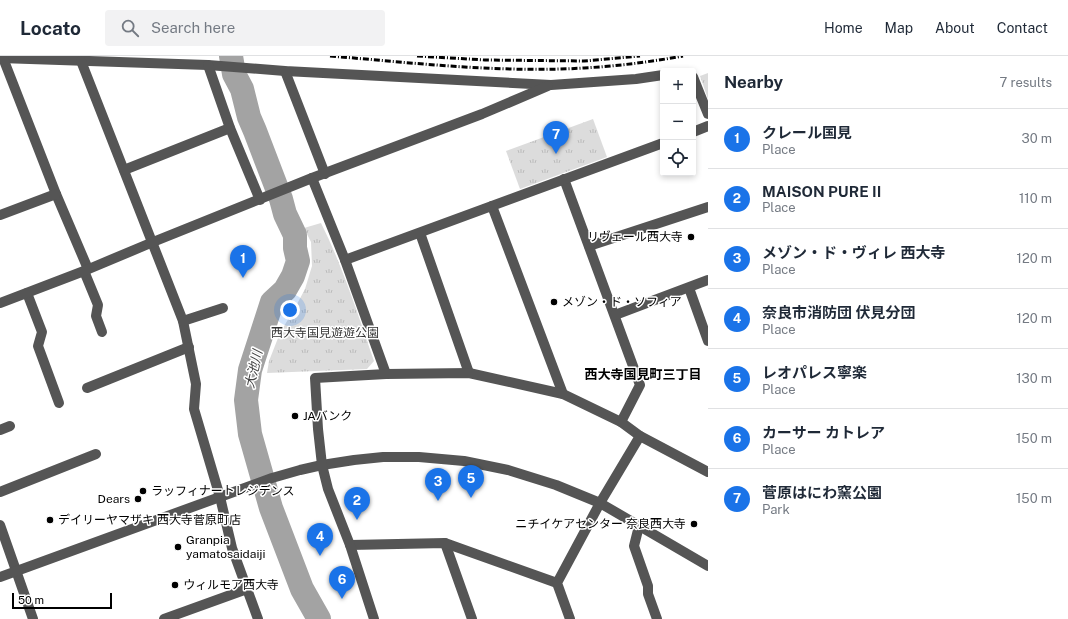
<!DOCTYPE html>
<html lang="en">
<head>
<meta charset="utf-8">
<style>
	body { margin:0; font-family:"Public Sans","Noto Sans JP",sans-serif; background:#f2f2f3; color:#1f2937 }
	.controls { position:absolute; right:12px; top:12px; display:grid; overflow:hidden; border-radius:4px; box-shadow:0 2px 6px #0003 }
	.controls button { width:36px; height:36px; display:grid; place-items:center; padding:0; border:0; border-bottom:1px solid #e0e1e3; background:#fff; color:#1f2937; font:20px sans-serif }
	.scale { position:absolute; left:12px; bottom:10px; width:100px; box-sizing:border-box; padding-left:4px; border:2px solid #000; border-top:0; font-size:11px; line-height:14px; white-space:nowrap; color:#000; -webkit-text-stroke:3px #fff; paint-order:stroke }
	.you { position:absolute; left:290px; top:254px; width:14px; height:14px; margin:-10px; border:3px solid #fff; border-radius:50%; background:#1a73e8; box-shadow:0 0 0 6px #1a73e833 }
	.badge { display:grid; place-items:center; width:26px; height:26px; border-radius:50%; background:#1a73e8; color:#fff; font-size:13px; font-weight:700 }
	.pin { position:absolute; translate:-50% -33px; filter:drop-shadow(0 1px 2px #0008) }
	.pin::after { content:''; position:absolute; top:21px; width:14px; height:12px; background:inherit; clip-path:polygon(0 0,100% 0,50% 100%) }
	.list { margin:0; padding:0; list-style:none }
	h2 { display:flex; justify-content:space-between; align-items:center; height:52px; margin:0; padding:0 16px; font-size:17px }
	h2 small { font-size:13px; font-weight:400; color:#747a83 }
	.list li { display:grid; grid-template-columns:26px 1fr auto; gap:12px; align-items:center; box-sizing:border-box; height:60px; padding:0 16px; border-top:1px solid #e0e1e3 }
	.list b { display:block; font-size:15px; white-space:nowrap }
	.list p { margin:0; font-size:13px; white-space:nowrap; color:#747a83 }
	.list em { font-size:13px; font-style:normal; color:#747a83 }
	.icon { flex:none; width:22px; height:22px; fill:none; stroke:currentColor; stroke-width:2; stroke-linecap:round; stroke-linejoin:round }
	.map { position:relative; flex:none; width:708px; height:563px; overflow:hidden }
	header { display:flex; align-items:center; gap:24px; box-sizing:border-box; height:56px; padding:0 20px; background:#fff; border-bottom:1px solid #e0e1e3 }
	header strong { font-size:19px }
	nav { display:flex; gap:22px; margin-inline-start:auto; font-size:14px }
	.search { width:280px; height:36px; background:#f2f2f3; display:flex; align-items:center; gap:10px; box-sizing:border-box; padding:0 14px; border-radius:4px; color:#747a83; font-size:15px }
	main { display:flex }
	aside { flex:1; background:#fff }
	.map>svg:first-child { display:block }
</style>
</head>
<body>
<header>
<strong>Locato</strong>
<div class="search"><svg class="icon" aria-label="search" viewBox="0 0 24 24"><circle cx="10" cy="10" r="6"/><path d="M15 15l6 6"/></svg>Search here</div>
<nav><a>Home</a><a>Map</a><a>About</a><a>Contact</a></nav>
</header>
<main>
<div class="map">
<svg width="708" height="563" viewBox="0 0 708 563">
	<defs>
		<pattern id="grass-tufts" width="24" height="20" patternUnits="userSpaceOnUse"><rect width="24" height="20" fill="#dcdcdc"/><path d="M3 7l-1-3M5 7V3M7 7l1-3M15 17l-1-3M17 17v-4M19 17l1-3" fill="none" stroke="#bbb"/></pattern>
	</defs>
	<rect width="100%" height="100%" fill="#fff"/>
	<g fill="url(#grass-tufts)">
		<polygon points="708,17 708,43 700,20"/>
		<polygon points="593,63 607,101 520,133 506,95"/>
		<path d="M321,167c22,44 37,92 53,138l-7,8 -100,4 2,-12 11,-28 16,-27 9,-17 7,-23 -1,-24 -7,-14z"/>
	</g>
	<g fill="none" stroke-linecap="round" stroke-linejoin="round">
		<polyline stroke="#a3a3a3" stroke-width="24" points="231,0 234,18 242,33 249,61 255,75 281,143 285,158 295,179 295,192 298,205 293,220 285,234 272,246 250,314 246,344 250,378 271,452 302,533 319,563"/>
		<g stroke="#555" stroke-width="10">
			<polyline points="0,2 208,9 285,15 551,29 636,23 663,19"/>
			<polyline points="3,2 56,138 88,213"/>
			<polyline points="81,5 183,265 196,328 194,353 220,441 232,492 258,563"/>
			<polyline points="208,9 230,72 260,144"/>
			<polyline points="285,15 325,118"/>
			<polyline points="693,21 708,58"/>
			<polyline points="693,76 708,70"/>
			<polyline points="124,114 230,72"/>
			<polyline points="312,122 345,204 386,318"/>
			<polyline points="564,123 640,329 621,366"/>
			<polyline points="492,150 563,338"/>
			<polyline points="0,159 56,138"/>
			<polyline points="420,177 469,317"/>
			<polyline points="589,190 708,151"/>
			<polyline points="345,204 663,87"/>
			<polyline points="84,215 98,249 96,260 102,276"/>
			<polyline points="689,232 708,285"/>
			<polyline points="27,237 42,276 38,290 59,347"/>
			<polyline points="0,247 84,215 153,186 312,122 482,58 548,30"/>
			<polyline points="615,259 708,224"/>
			<polyline points="183,265 223,252"/>
			<polyline points="87,332 189,291"/>
			<polyline points="0,374 10,370"/>
			<polyline points="0,436 96,398"/>
			<polyline points="0,469 33,563"/>
			<polyline points="639,470 634,490 648,530 648,538 657,563"/>
			<polyline points="445,487 472,563"/>
			<polyline points="350,489 445,487 557,527"/>
			<polyline points="0,521 272,422 300,414 322,409 354,404 383,401 419,401 464,405 508,414 556,429 600,447 708,510"/>
			<polyline points="164,563 247,533"/>
			<polyline points="374,563 350,489 328,433 322,409 318,373 315,322 386,318 469,317 563,338 621,366 640,380 708,416"/>
			<polyline points="570,563 557,527 600,447 640,380"/>
		</g>
		<g stroke="#000" stroke-width="3" stroke-dasharray="6 2 1 2" stroke-linecap="butt">
			<path d="M330,0c85,7 170,17 254,12 34,-2 66,-6 99,-12"/>
			<polyline points="417,0 485,4 584,5 640,0"/>
		</g>
	</g>
	<g fill="#000" stroke="#fff" stroke-width="1.5">
		<circle cx="691" cy="181" r="4"/>
		<circle cx="554" cy="246" r="4"/>
		<circle cx="295" cy="360" r="4"/>
		<circle cx="143" cy="435" r="4"/>
		<circle cx="138" cy="443" r="4"/>
		<circle cx="50" cy="464" r="4"/>
		<circle cx="694" cy="468" r="4"/>
		<circle cx="178" cy="491" r="4"/>
		<circle cx="175" cy="529" r="4"/>
	</g>
	<g text-anchor="middle" stroke-width="3" stroke-linejoin="round" paint-order="stroke">
		<g font-size="12" fill="#000" stroke="#fff" text-anchor="start">
			<text x="683" y="185" text-anchor="end">リヴェール西大寺</text>
			<text x="562" y="250">メゾン・ド・ソフィア</text>
			<text x="303" y="364">JAバンク</text>
			<text x="151" y="439">ラッフィナートレジデンス</text>
			<text x="130" y="447" text-anchor="end">Dears</text>
			<text x="58" y="468">デイリーヤマザキ 西大寺菅原町店</text>
			<text x="686" y="472" text-anchor="end">ニチイケアセンター 奈良西大寺</text>
			<text x="186" y="488">Granpia<tspan x="186" dy="14">yamatosaidaiji</tspan></text>
			<text x="183" y="533">ウィルモア西大寺</text>
		</g>
		<g font-size="12" fill="#333" stroke="#fff">
			<text x="325" y="281">西大寺国見遊遊公園</text>
		</g>
		<g font-size="13" font-style="italic" fill="#444" stroke="#fff">
			<text transform="translate(253 313) rotate(-77)" y="5">大池川</text>
		</g>
		<g font-size="13" font-weight="bold" fill="#000" stroke="#fff">
			<text x="643" y="323">西大寺国見町三丁目</text>
		</g>
	</g>
</svg>
<div class="controls">
<button>+</button>
<button>−</button>
<button><svg class="icon" aria-label="locate" viewBox="0 0 24 24"><circle cx="12" cy="12" r="6"/><path d="M12 2v4M12 18v4M2 12h4M18 12h4"/></svg></button>
</div>
<div class="scale">50 m</div>
<div class="you"></div>
<div class="pin badge" style="left:243px;top:222px">1</div>
<div class="pin badge" style="left:357px;top:464px">2</div>
<div class="pin badge" style="left:438px;top:445px">3</div>
<div class="pin badge" style="left:320px;top:500px">4</div>
<div class="pin badge" style="left:471px;top:442px">5</div>
<div class="pin badge" style="left:342px;top:543px">6</div>
<div class="pin badge" style="left:556px;top:98px">7</div>
</div>
<aside>
<h2>Nearby<small>7 results</small></h2>
<ul class="list">
<li><span class="badge">1</span><div><b>クレール国見</b><p>Place</p></div><em>30 m</em></li>
<li><span class="badge">2</span><div><b>MAISON PURE II</b><p>Place</p></div><em>110 m</em></li>
<li><span class="badge">3</span><div><b>メゾン・ド・ヴィレ 西大寺</b><p>Place</p></div><em>120 m</em></li>
<li><span class="badge">4</span><div><b>奈良市消防団 伏見分団</b><p>Place</p></div><em>120 m</em></li>
<li><span class="badge">5</span><div><b>レオパレス寧楽</b><p>Place</p></div><em>130 m</em></li>
<li><span class="badge">6</span><div><b>カーサー カトレア</b><p>Place</p></div><em>150 m</em></li>
<li><span class="badge">7</span><div><b>菅原はにわ窯公園</b><p>Park</p></div><em>150 m</em></li>
</ul>
</aside>
</main>
</body>
</html>
